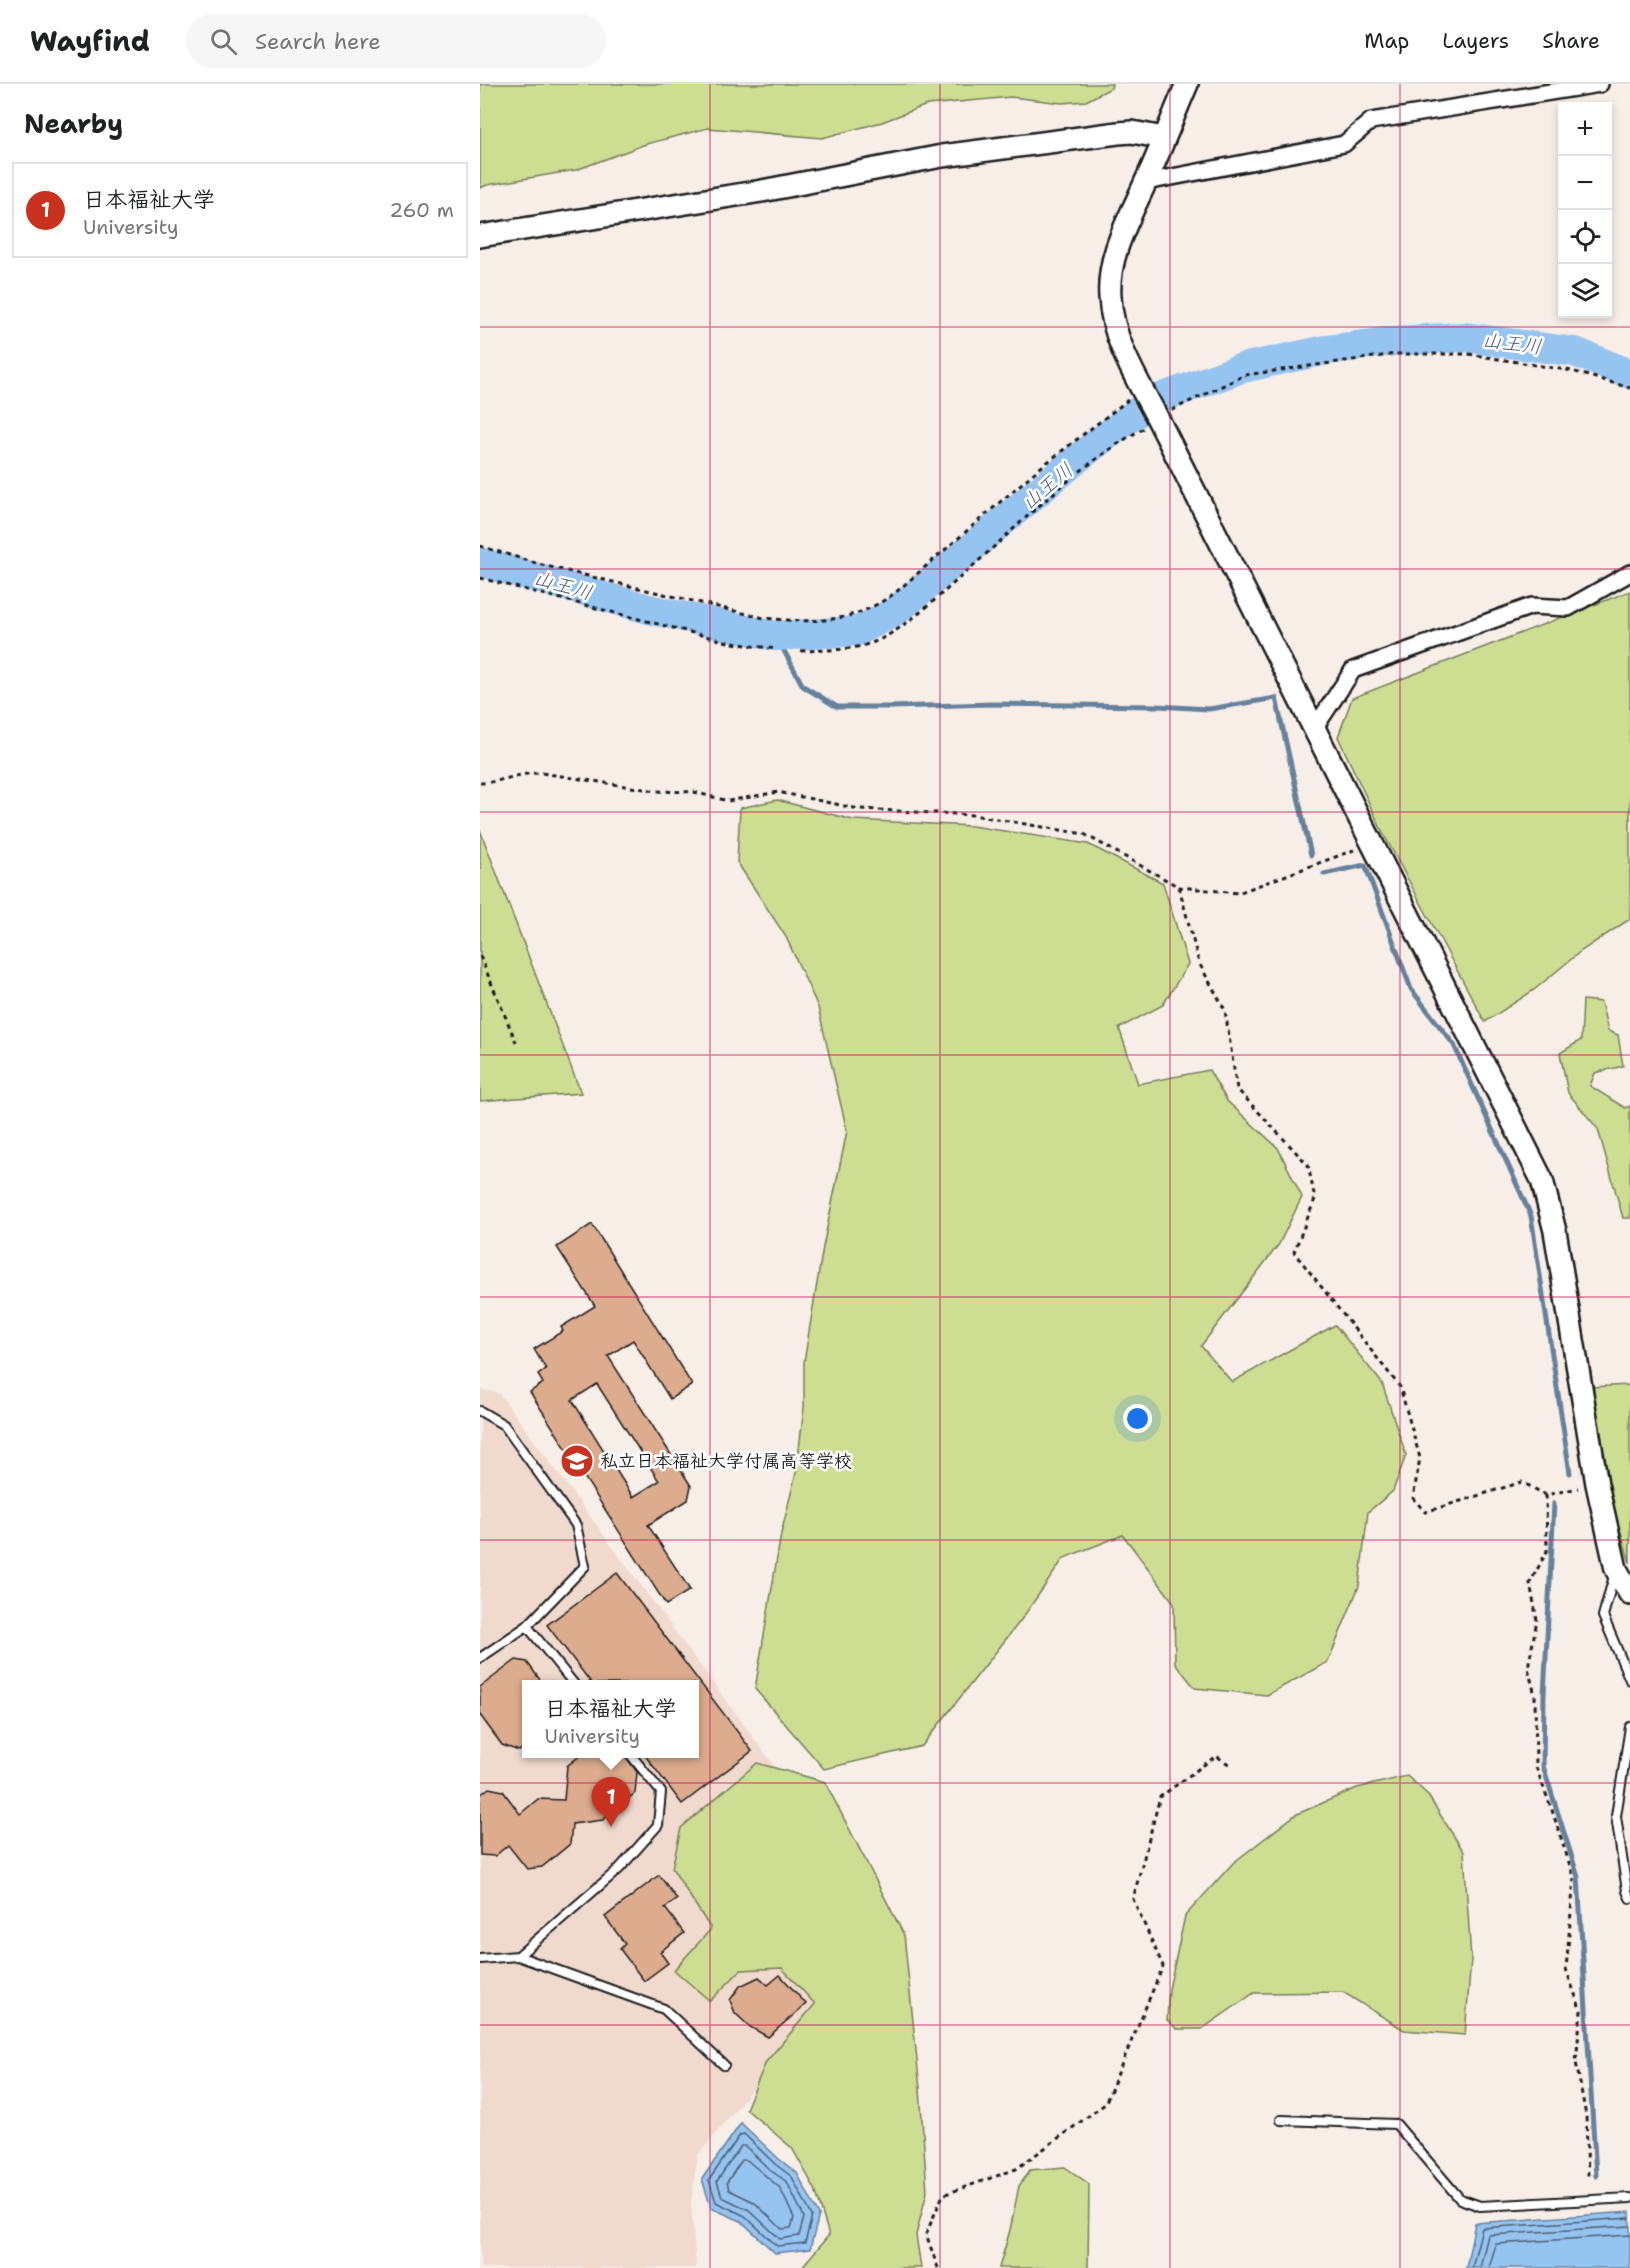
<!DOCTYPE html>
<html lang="en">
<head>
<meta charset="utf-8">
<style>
	body { margin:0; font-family:"Shantell Sans","Klee One",sans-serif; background:#f6f6f6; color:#202124 }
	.controls { position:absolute; right:18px; top:18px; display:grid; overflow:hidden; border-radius:0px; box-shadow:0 3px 9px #0003 }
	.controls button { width:54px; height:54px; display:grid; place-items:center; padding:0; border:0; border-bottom:2px solid #e0e0e0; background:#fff; color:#202124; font:30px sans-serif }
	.you { position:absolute; left:658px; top:1335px; width:21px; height:21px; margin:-15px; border:4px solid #fff; border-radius:50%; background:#1a73e8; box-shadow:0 0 0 9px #1a73e833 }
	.badge { display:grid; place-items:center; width:39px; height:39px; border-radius:50%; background:#c8321e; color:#fff; font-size:20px; font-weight:700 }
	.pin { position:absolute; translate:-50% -50px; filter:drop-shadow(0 2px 3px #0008) }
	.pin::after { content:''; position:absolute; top:32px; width:21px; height:18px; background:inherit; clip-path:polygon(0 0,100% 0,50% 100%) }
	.popup { position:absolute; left:42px; top:1596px; width:177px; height:78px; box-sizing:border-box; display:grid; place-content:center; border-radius:0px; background:#fff; filter:drop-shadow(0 2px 4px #0005); font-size:20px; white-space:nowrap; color:#757577 }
	.popup b { font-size:22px; color:#202124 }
	.popup::after { content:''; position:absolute; left:50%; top:100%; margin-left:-12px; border:12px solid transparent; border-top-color:#fff }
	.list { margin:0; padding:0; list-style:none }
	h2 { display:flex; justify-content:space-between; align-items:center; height:78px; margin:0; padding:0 24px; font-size:26px }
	h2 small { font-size:20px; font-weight:400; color:#757577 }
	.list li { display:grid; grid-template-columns:39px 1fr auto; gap:18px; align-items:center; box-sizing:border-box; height:96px; margin:0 12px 12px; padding:0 12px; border:2px solid #e0e0e0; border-radius:0px }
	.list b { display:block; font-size:22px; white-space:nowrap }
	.list p { margin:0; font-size:20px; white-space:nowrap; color:#757577 }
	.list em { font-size:20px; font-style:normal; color:#757577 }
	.icon { flex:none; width:33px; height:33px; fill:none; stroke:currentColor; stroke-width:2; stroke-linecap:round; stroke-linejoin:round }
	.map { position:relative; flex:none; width:1150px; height:2184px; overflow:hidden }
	header { display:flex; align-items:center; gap:36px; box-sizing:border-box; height:84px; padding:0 30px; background:#fff; border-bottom:2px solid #e0e0e0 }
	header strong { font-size:28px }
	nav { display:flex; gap:33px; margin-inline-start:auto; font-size:21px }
	.search { width:420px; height:54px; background:#f6f6f6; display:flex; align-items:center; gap:15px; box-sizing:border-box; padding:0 21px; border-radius:33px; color:#757577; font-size:22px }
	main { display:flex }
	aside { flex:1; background:#fff }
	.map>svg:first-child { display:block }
</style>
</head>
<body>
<header>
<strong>Wayfind</strong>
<div class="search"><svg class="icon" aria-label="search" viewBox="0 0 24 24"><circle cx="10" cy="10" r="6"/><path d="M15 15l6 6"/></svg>Search here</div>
<nav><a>Map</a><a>Layers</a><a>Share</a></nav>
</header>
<main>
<aside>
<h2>Nearby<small></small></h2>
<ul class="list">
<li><span class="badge">1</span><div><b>日本福祉大学</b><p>University</p></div><em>260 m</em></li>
</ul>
</aside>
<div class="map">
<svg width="1150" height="2184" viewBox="0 0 1150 2184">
	<rect width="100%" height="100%" fill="#f8eee8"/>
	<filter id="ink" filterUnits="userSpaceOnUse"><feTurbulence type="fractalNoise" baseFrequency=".0167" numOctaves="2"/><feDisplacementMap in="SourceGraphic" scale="12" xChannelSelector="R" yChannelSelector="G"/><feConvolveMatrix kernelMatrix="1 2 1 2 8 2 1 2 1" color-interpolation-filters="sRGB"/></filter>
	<g filter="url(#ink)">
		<path fill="#f0dacd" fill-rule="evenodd" d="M0,1305l19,4 288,390 38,217 -127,155 -7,47 5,66h-216zM47,1600h168v70h-168z"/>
		<g fill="#cdde93" stroke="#747d58" stroke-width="1.5">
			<polygon points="0,0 632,0 631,4 606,17 582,19 531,13 447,21 402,38 342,54 228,44 166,60 96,86 7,101 0,104"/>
			<polygon points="1150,507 1150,835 1101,867 1054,906 1005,938 903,749 858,653 872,614"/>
			<polygon points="297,716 373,736 492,742 608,760 683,799 708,880 683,921 639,944 658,1000 729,986 747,1017 798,1064 822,1113 799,1160 721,1262 752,1298 855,1241 902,1299 926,1371 913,1407 888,1428 879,1502 848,1578 787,1611 715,1604 695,1579 694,1519 643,1451 584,1474 541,1536 442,1662 344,1685 275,1605 301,1450 316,1389 324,1324 324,1278 343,1163 367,1047 338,923 306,853 257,778 260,724"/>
			<polygon points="0,746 101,1009 0,1017"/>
			<polygon points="1103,916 1121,918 1128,947 1138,951 1143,982 1115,989 1110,1002 1145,1024 1150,1022 1150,1134 1143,1134 1118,1045 1088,1009 1080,969 1101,956"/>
			<polygon points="1150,1301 1150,1479 1135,1428 1109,1303"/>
			<polygon points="277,1679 345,1698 424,1851 440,2005 447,2108 436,2151 441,2184 321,2184 349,2151 335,2105 312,2064 266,2025 286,1978 335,1920 302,1884 261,1886 230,1917 194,1886 231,1845 192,1784 201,1744"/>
			<polygon points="927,1692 947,1710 984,1768 991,1875 985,1951 924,1946 863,1908 774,1909 722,1945 697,1945 687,1936 689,1905 705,1832 753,1779 815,1731 877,1704"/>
			<polygon points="585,2083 609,2100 608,2184 519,2184 530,2146 539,2102 550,2086"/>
		</g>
		<g fill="#96c4f1" stroke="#65819c" stroke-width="1.5">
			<polygon points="261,2039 299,2075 317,2089 339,2131 330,2165 295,2169 261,2137 231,2124 222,2095"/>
			<polygon points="1150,2128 1150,2184 986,2184 995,2139"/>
		</g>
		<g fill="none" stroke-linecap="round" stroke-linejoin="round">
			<g stroke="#4d5f71" stroke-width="1.5">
				<polygon points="264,2050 295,2080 312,2093 332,2132 325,2159 297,2162 265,2132 236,2118 229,2096 260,2051"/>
				<polygon points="261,2062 265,2062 290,2086 307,2098 324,2133 319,2152 300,2155 269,2126 242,2113 237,2097"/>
				<polygon points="262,2076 267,2076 300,2104 314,2134 311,2144 302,2145 274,2118 249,2106 247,2098"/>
				<polyline points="992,2184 1002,2144 1150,2134"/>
				<polyline points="1000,2184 1008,2151 1150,2142"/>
				<polyline points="1009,2184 1016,2160 1150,2151"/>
			</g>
			<g stroke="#65819c" stroke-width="5">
				<polyline points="296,552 323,602 357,623 412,623 511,620 677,622 729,625 796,614 831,771"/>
				<polyline points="844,790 885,781 931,905 974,961 1051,1132 1090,1389"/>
				<polyline points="1074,1419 1064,1611 1063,1682 1098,1793 1116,2092"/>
			</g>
			<polyline stroke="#96c4f1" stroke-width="30" points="0,478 172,526 296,552 378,547 416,527 603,370 656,329 683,313 762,284 846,266 913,257 984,253 1095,268 1150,290"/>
		</g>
		<g fill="#ddac8e" stroke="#1c1c1c" stroke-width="1.5" fill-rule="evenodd">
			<path d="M112,1140l100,161 -22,14 -37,-59 -25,16 83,130 -3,14 -40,25 42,65 -24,15 -136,-213 13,-9 -5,-8 8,-6 -12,-20 29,-18 -2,-4 34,-21 -38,-59zM117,1300l62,97 -26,16 -61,-97z"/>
			<polygon points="137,1489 272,1667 202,1720 164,1670 215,1670 215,1600 112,1600 67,1541"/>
			<polygon points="36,1576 47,1578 63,1600 47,1600 47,1662 39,1667 22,1661 0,1631 0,1603"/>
			<polygon points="102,1670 144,1670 157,1688 155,1709 123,1736 92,1740 90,1760 62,1783 47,1785 28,1761 15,1772 0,1771 0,1711 9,1704 23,1707 40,1730 58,1715 84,1716 87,1682"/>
			<polygon points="179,1791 197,1815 185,1824 204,1849 180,1868 188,1879 164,1897 140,1865 145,1860 125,1833"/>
			<polygon points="300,1891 326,1920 288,1953 270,1943 255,1929 250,1916 260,1902 279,1893 288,1901"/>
		</g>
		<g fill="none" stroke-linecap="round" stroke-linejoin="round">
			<g stroke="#1c1c1c" stroke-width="12">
				<g id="lane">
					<polyline points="0,1327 24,1341 96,1441 105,1482 47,1542 0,1574"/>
					<polyline points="1134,1492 1123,1532 1150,1596"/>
					<polyline points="47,1542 94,1600"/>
					<polyline points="1150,1643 1136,1732 1147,1807 1150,1814"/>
					<polyline points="38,1872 184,1925 244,1981"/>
					<polyline points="0,1875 38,1872 139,1785 178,1741 181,1708 150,1670"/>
					<polyline points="801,2036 916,2040 980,2115 1000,2122 1150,2114"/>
				</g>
			</g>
			<g stroke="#1c1c1c" stroke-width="20">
				<g id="street">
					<polyline points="666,98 864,60 891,37 1120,0"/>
					<polyline points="834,645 873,586 1052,522 1088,524 1150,489"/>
				</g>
			</g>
			<g stroke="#1c1c1c" stroke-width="26">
				<g id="secondary">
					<path d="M707,0c-14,32 -26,65 -41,97 -16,37 -39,73 -36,116 2,45 30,87 50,126l382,757 13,51 42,253 19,85 14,25"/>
					<polyline points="0,152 282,107 462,72 638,49 652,48 684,54"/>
				</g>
			</g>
			<g stroke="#1c1c1c" stroke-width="3" stroke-dasharray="4.5 4.5" stroke-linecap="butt">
				<polyline points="692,326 765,291 916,270 988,270 1092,287 1150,304"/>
				<path d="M0,462l62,19 222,53c51,5 88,6 131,-25l141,-122 92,-71"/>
				<polyline points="0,494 252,559 296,565"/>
				<path d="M321,567c26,-1 56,0 80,-12 29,-15 58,-43 83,-65 54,-48 116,-111 180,-146"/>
				<path d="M0,699c22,-1 41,-11 62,-10l115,18 37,1 34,9 50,-9 81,17 114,6 111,19 95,53 59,6 116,-43"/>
				<polyline points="699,803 719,879 745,926 757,1005 828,1081 835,1115 814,1168 920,1303 940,1374 933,1414 945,1428 1042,1398 1066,1411 1098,1404"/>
				<polyline points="0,872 36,958"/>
				<polyline points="1066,1411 1067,1467 1050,1499 1057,1536 1048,1584 1055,1611 1056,1683 1072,1726 1094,1794 1086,1885 1101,1927 1096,1978 1106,2032 1108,2093"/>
				<polyline points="458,2184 446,2150 463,2111 536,2085 625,2020 683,1882 653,1815 680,1713 736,1672 752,1682"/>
			</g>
			<use href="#lane" stroke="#fff" stroke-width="8"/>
			<use href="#street" stroke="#fff" stroke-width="15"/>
			<use href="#secondary" stroke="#fff" stroke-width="21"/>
		</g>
	</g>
	<path fill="none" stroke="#c2185b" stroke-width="1.5" stroke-opacity="0.55" d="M230,0v2184M460,0v2184M690,0v2184M920,0v2184M0,243h1150M0,485h1150M0,728h1150M0,971h1150M0,1213h1150M0,1456h1150M0,1699h1150M0,1941h1150"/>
	<defs>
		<g id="school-disc" transform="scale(1.725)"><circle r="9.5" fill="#c8321e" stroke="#fff"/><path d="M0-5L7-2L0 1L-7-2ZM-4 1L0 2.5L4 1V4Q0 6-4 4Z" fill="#fff"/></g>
	</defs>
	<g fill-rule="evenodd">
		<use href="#school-disc" x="97" y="1377"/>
	</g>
	<g text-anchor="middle" stroke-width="5" stroke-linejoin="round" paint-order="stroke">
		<g font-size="18" font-weight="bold" fill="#1c1c1c" stroke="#fff" text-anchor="start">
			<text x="120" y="1383">私立日本福祉大学付属高等学校</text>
		</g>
		<g font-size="20" font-style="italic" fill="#4d5f71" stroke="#fff">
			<text transform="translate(1032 259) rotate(7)" y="7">山王川</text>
			<text transform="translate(567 402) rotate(-40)" y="7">山王川</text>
			<text transform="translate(83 501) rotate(16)" y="7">山王川</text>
		</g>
	</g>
</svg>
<div class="controls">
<button>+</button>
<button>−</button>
<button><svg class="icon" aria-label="locate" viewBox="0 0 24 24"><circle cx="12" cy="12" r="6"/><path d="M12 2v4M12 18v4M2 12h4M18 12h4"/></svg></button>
<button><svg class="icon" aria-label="layers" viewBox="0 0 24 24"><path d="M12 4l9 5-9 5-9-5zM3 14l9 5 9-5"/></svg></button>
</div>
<div class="you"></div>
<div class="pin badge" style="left:131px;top:1743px">1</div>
<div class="popup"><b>日本福祉大学</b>University</div>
</div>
</main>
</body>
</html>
